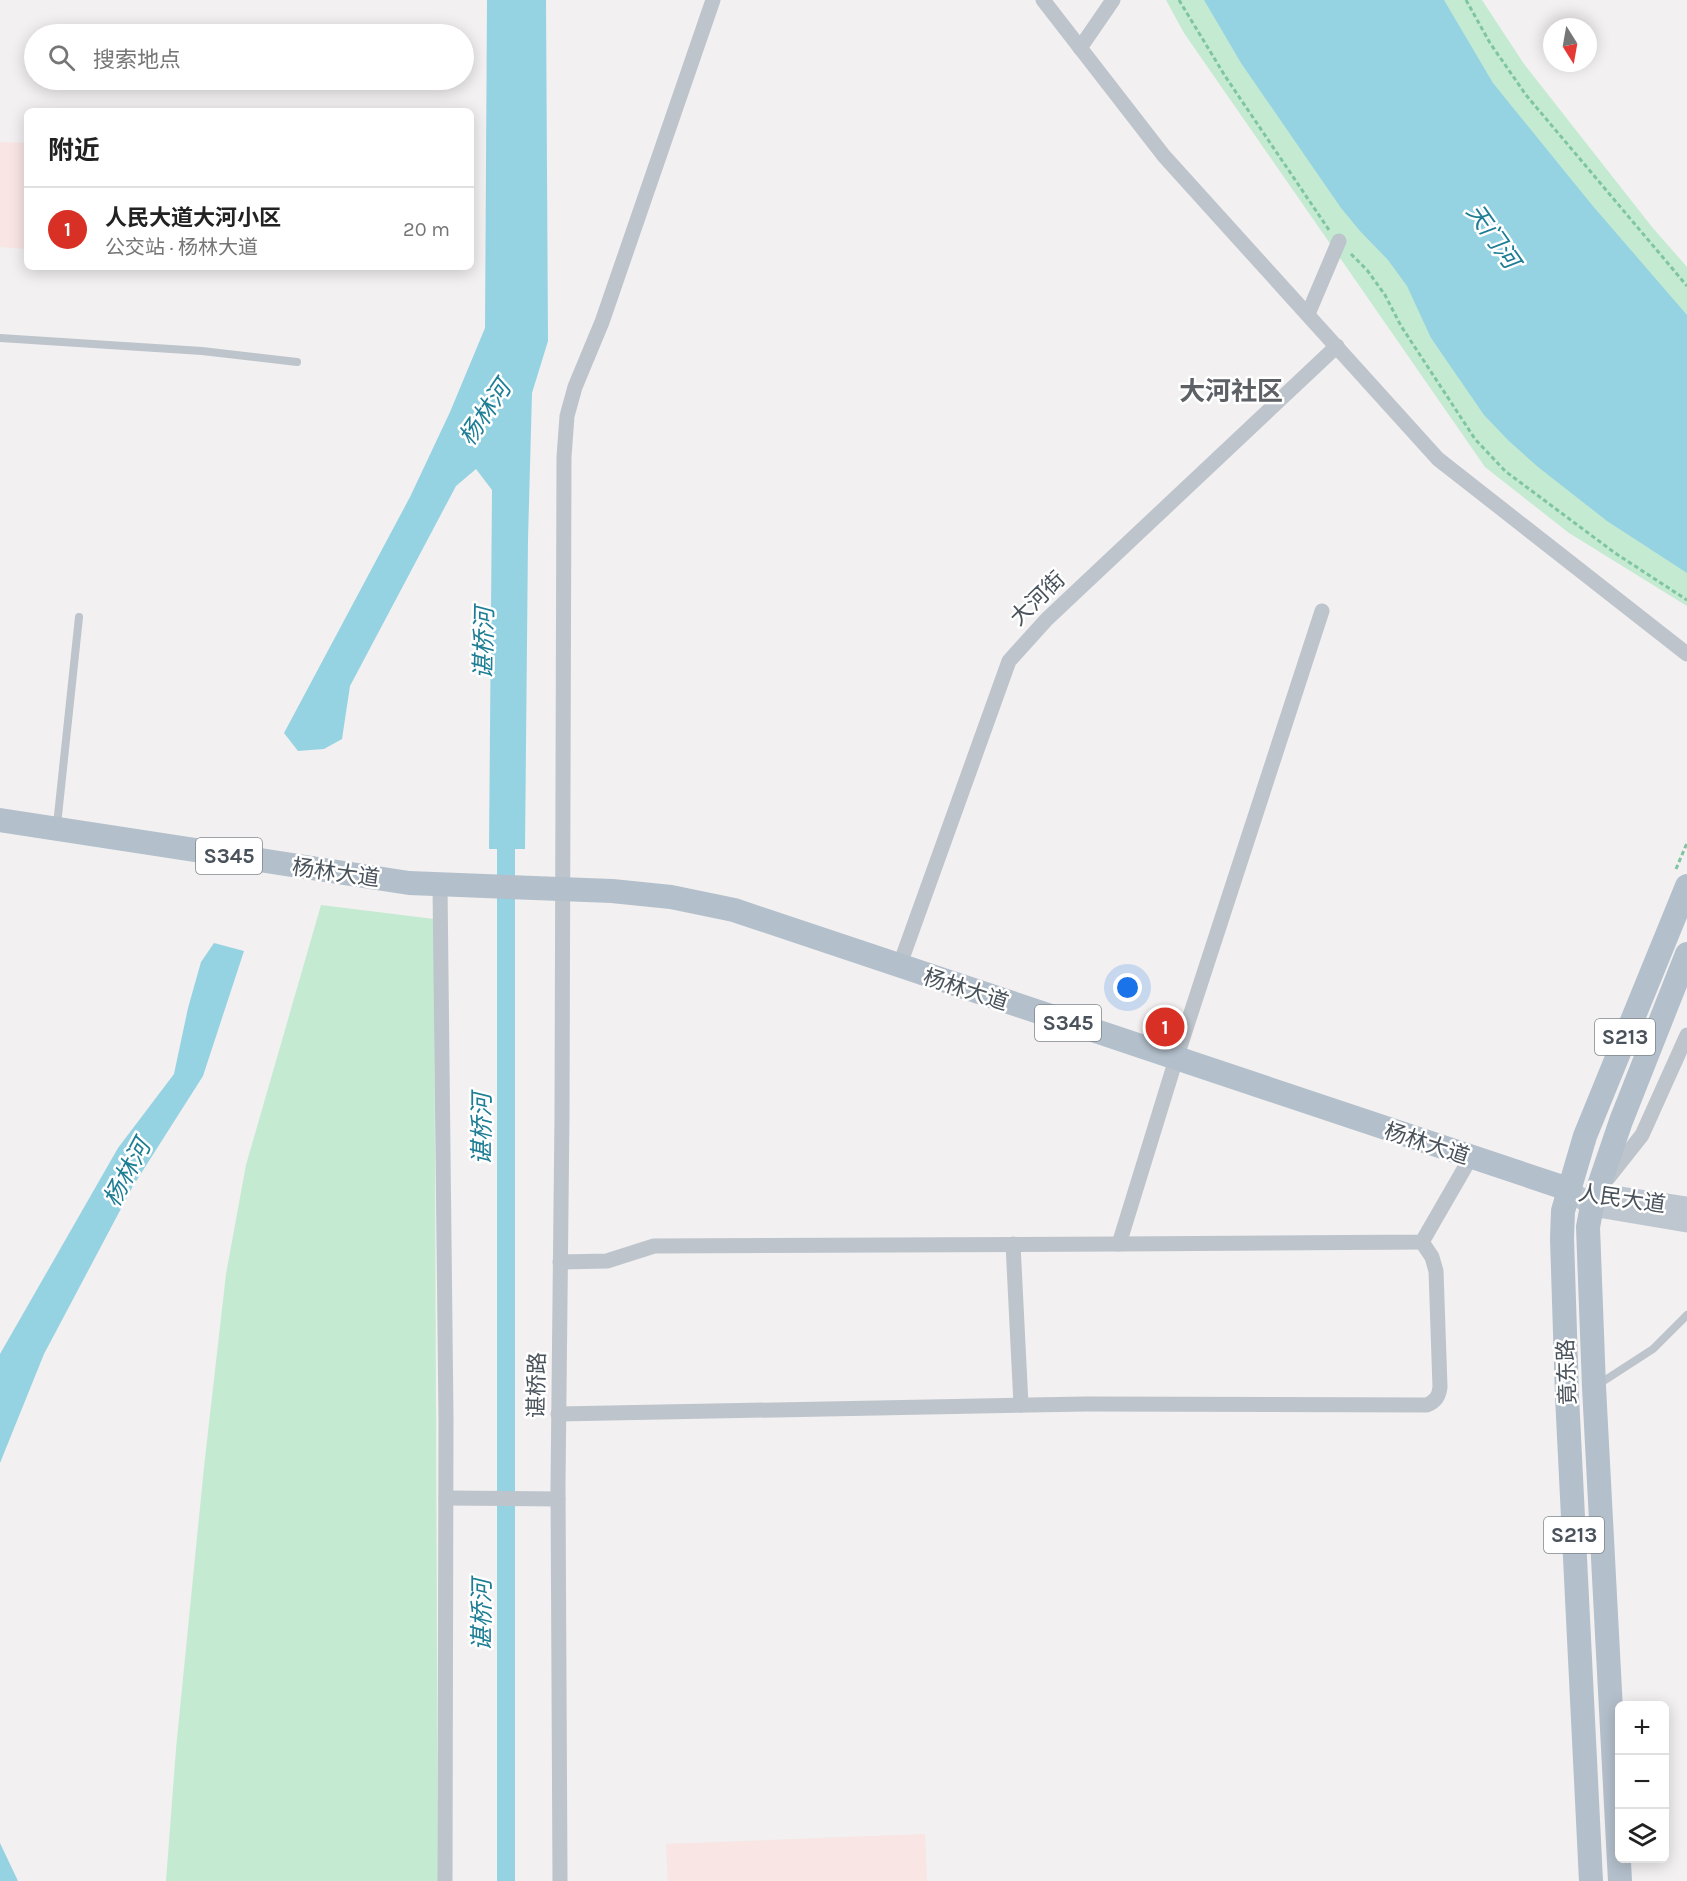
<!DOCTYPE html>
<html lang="zh">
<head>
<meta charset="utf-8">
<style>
	body { margin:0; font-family:Karla,"Noto Sans SC",sans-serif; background:#f2f2f2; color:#222 }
	.controls { position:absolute; right:18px; bottom:18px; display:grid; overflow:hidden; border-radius:9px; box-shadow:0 3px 15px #0003 }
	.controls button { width:54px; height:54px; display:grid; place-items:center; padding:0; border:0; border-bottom:2px solid #e0e0e0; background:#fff; color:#222; font:30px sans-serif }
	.compass { position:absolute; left:1543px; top:18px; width:54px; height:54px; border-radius:50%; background:#fff; box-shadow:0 3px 15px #0003; rotate:169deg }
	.you { position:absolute; left:1128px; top:988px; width:21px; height:21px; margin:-15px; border:4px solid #fff; border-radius:50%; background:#1a73e8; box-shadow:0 0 0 9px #1a73e833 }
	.badge { display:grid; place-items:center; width:39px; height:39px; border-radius:50%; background:#d93025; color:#fff; font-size:20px; font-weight:700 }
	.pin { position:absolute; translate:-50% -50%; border:3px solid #fff; box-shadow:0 2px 6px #0006 }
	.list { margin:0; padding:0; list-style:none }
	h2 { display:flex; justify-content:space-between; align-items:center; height:78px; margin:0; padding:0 24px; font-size:26px }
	h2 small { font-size:20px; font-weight:400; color:#767676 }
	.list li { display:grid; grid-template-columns:39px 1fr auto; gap:18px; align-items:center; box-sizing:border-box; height:84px; padding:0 24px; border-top:2px solid #e0e0e0 }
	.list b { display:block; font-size:22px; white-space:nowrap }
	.list p { margin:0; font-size:20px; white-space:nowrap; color:#767676 }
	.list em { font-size:20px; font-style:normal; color:#767676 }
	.icon { flex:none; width:33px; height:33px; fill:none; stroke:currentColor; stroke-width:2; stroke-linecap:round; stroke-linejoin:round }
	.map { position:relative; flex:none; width:1687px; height:1881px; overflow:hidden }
	.search { position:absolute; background:#fff; box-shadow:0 3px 15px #0003; left:24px; top:24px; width:450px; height:66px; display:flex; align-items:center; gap:15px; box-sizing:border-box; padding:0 21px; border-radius:33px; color:#767676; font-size:22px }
	.panel { position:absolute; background:#fff; box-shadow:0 3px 15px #0003; left:24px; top:108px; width:450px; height:162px; border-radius:9px }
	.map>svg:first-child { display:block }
</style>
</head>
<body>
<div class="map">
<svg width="1687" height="1881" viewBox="0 0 1687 1881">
	<rect width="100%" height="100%" fill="#f2f0f0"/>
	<g fill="#f8e5e4">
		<polygon points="0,142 27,143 27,249 0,247"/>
		<polygon points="925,1834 927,1881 668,1881 666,1844"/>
	</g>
	<g fill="#c4ead2">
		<polygon points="1166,0 1482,0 1524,64 1652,227 1687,267 1687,606 1569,533 1485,467 1184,33"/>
		<polygon points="321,905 434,919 438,1881 166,1881 176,1749 204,1467 226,1274 246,1165"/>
	</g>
	<g fill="#96d3e2">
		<polygon points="487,0 546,0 548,341 532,393 528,540 525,849 489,849 492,490 476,469 456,486 350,686 342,739 324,749 298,751 284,733 410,497 450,412 485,328"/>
		<polygon points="1204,0 1444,0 1493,83 1592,205 1687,315 1687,573 1607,521 1538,467 1509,441 1484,415 1431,338 1407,286 1388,260 1360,231 1341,208 1241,63"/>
		<polygon points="214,943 244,951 203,1076 133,1186 44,1354 0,1463 0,1354 118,1148 174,1074 188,1008 201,962"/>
		<polygon points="0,1843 18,1881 0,1881"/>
	</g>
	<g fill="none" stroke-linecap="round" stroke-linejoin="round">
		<polyline stroke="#96d3e2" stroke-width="18" points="506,1881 506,827"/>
		<g stroke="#7fc5a2" stroke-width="3" stroke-dasharray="4.5 3" stroke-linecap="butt">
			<polyline points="1179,0 1225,76 1329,230"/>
			<polyline points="1466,0 1490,43 1526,95 1687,286"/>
			<polyline points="1351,254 1367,270 1385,295 1401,326 1475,439 1505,471 1615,553 1687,600"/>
			<polyline points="1676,869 1687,843"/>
		</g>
		<g stroke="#bdc4cb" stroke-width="8">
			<polyline points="0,338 202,351 297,362"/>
			<polyline points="57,825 79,617"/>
			<polyline points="1599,1384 1653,1349 1687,1315"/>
		</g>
		<g stroke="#bdc4cb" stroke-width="15">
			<polyline points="1043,0 1164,156 1438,459 1687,654"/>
			<polyline points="1080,48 1113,0"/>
			<polyline points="1308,314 1339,241"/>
			<polyline points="1322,611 1176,1059 1119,1244 1422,1242 1471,1157"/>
			<polyline points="440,885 446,1418 445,1881"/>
			<polyline points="899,967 1009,661 1047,619 1337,346"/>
			<polyline points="1608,1178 1642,1135 1687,1035"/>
			<polyline points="1013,1244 1021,1405"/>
			<polyline points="560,1262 607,1261 654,1246 1119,1244"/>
			<path d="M558,1414l528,-10 341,1c9,-4 12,-9 13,-18l-4,-116 -4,-14 -10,-15"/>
			<polyline points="446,1498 558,1499"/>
			<polyline points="560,1881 558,1486 562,1115 564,457 567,416 575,387 602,322 713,0"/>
		</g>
		<g stroke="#bec6cf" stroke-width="21">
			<polyline points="1568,1189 1592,1206 1687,1222"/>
			<polyline points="1619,1197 1686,1207"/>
		</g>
		<g stroke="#b3bfcb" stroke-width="24">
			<polyline points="0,820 409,883 612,891 671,897 734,910 1568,1189"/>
			<polyline points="1591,1881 1567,1396 1562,1238 1563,1211 1585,1136 1687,886"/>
			<polyline points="1620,1881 1594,1387 1588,1227 1592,1206 1621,1121 1687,954"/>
		</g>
	</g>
	<g text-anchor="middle" stroke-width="5" stroke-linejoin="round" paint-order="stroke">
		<g fill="#fff" stroke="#80878c" stroke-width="1.5">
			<rect x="196" y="838" width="66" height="36" rx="4.5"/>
			<rect x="1035" y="1005" width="66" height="36" rx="4.5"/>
			<rect x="1595" y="1019" width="60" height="36" rx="4.5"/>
			<rect x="1544" y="1517" width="60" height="36" rx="4.5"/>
		</g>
		<g font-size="21" font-weight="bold" fill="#4a535b">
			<text x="229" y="863">S345</text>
			<text x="1068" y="1030">S345</text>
			<text x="1625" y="1044">S213</text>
			<text x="1574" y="1542">S213</text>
		</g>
		<g font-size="22" fill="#4a535b" stroke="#fff">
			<text transform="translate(1037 598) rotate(-44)" y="8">大河街</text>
			<text transform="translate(336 872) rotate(8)" y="8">杨林大道</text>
			<text transform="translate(966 989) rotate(18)" y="8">杨林大道</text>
			<text transform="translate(1427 1143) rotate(18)" y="8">杨林大道</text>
			<text transform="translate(1622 1198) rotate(8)" y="8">人民大道</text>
			<text transform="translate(1566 1372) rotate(-92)" y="8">竟东路</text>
			<text transform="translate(536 1385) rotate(-89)" y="8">谌桥路</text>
		</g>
		<g font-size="24" font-style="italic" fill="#1c7d95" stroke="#fff">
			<text transform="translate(1493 236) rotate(55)" y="8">天门河</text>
			<text transform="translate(485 413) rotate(-56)" y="8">杨林河</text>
			<text transform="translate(484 643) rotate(-89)" y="8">谌桥河</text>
			<text transform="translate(482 1129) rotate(-90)" y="8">谌桥河</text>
			<text transform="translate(127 1173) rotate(-62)" y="8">杨林河</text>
			<text transform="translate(482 1615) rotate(-90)" y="8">谌桥河</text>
		</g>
		<g font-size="26" font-weight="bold" fill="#5d6064" stroke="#fff">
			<text x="1231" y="400">大河社区</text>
		</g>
	</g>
</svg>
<div class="controls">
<button>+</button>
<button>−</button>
<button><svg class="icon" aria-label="layers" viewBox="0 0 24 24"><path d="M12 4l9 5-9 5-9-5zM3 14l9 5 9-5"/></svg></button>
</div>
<svg class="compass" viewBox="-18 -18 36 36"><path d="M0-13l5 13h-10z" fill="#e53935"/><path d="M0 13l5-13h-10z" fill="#767676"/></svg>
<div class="you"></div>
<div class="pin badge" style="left:1165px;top:1027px">1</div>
<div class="search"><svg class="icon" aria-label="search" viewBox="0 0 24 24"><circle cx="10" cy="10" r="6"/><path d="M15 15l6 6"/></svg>搜索地点</div>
<section class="panel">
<h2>附近<small></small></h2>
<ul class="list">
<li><span class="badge">1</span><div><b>人民大道大河小区</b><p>公交站 · 杨林大道</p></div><em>20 m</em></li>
</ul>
</section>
</div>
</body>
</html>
